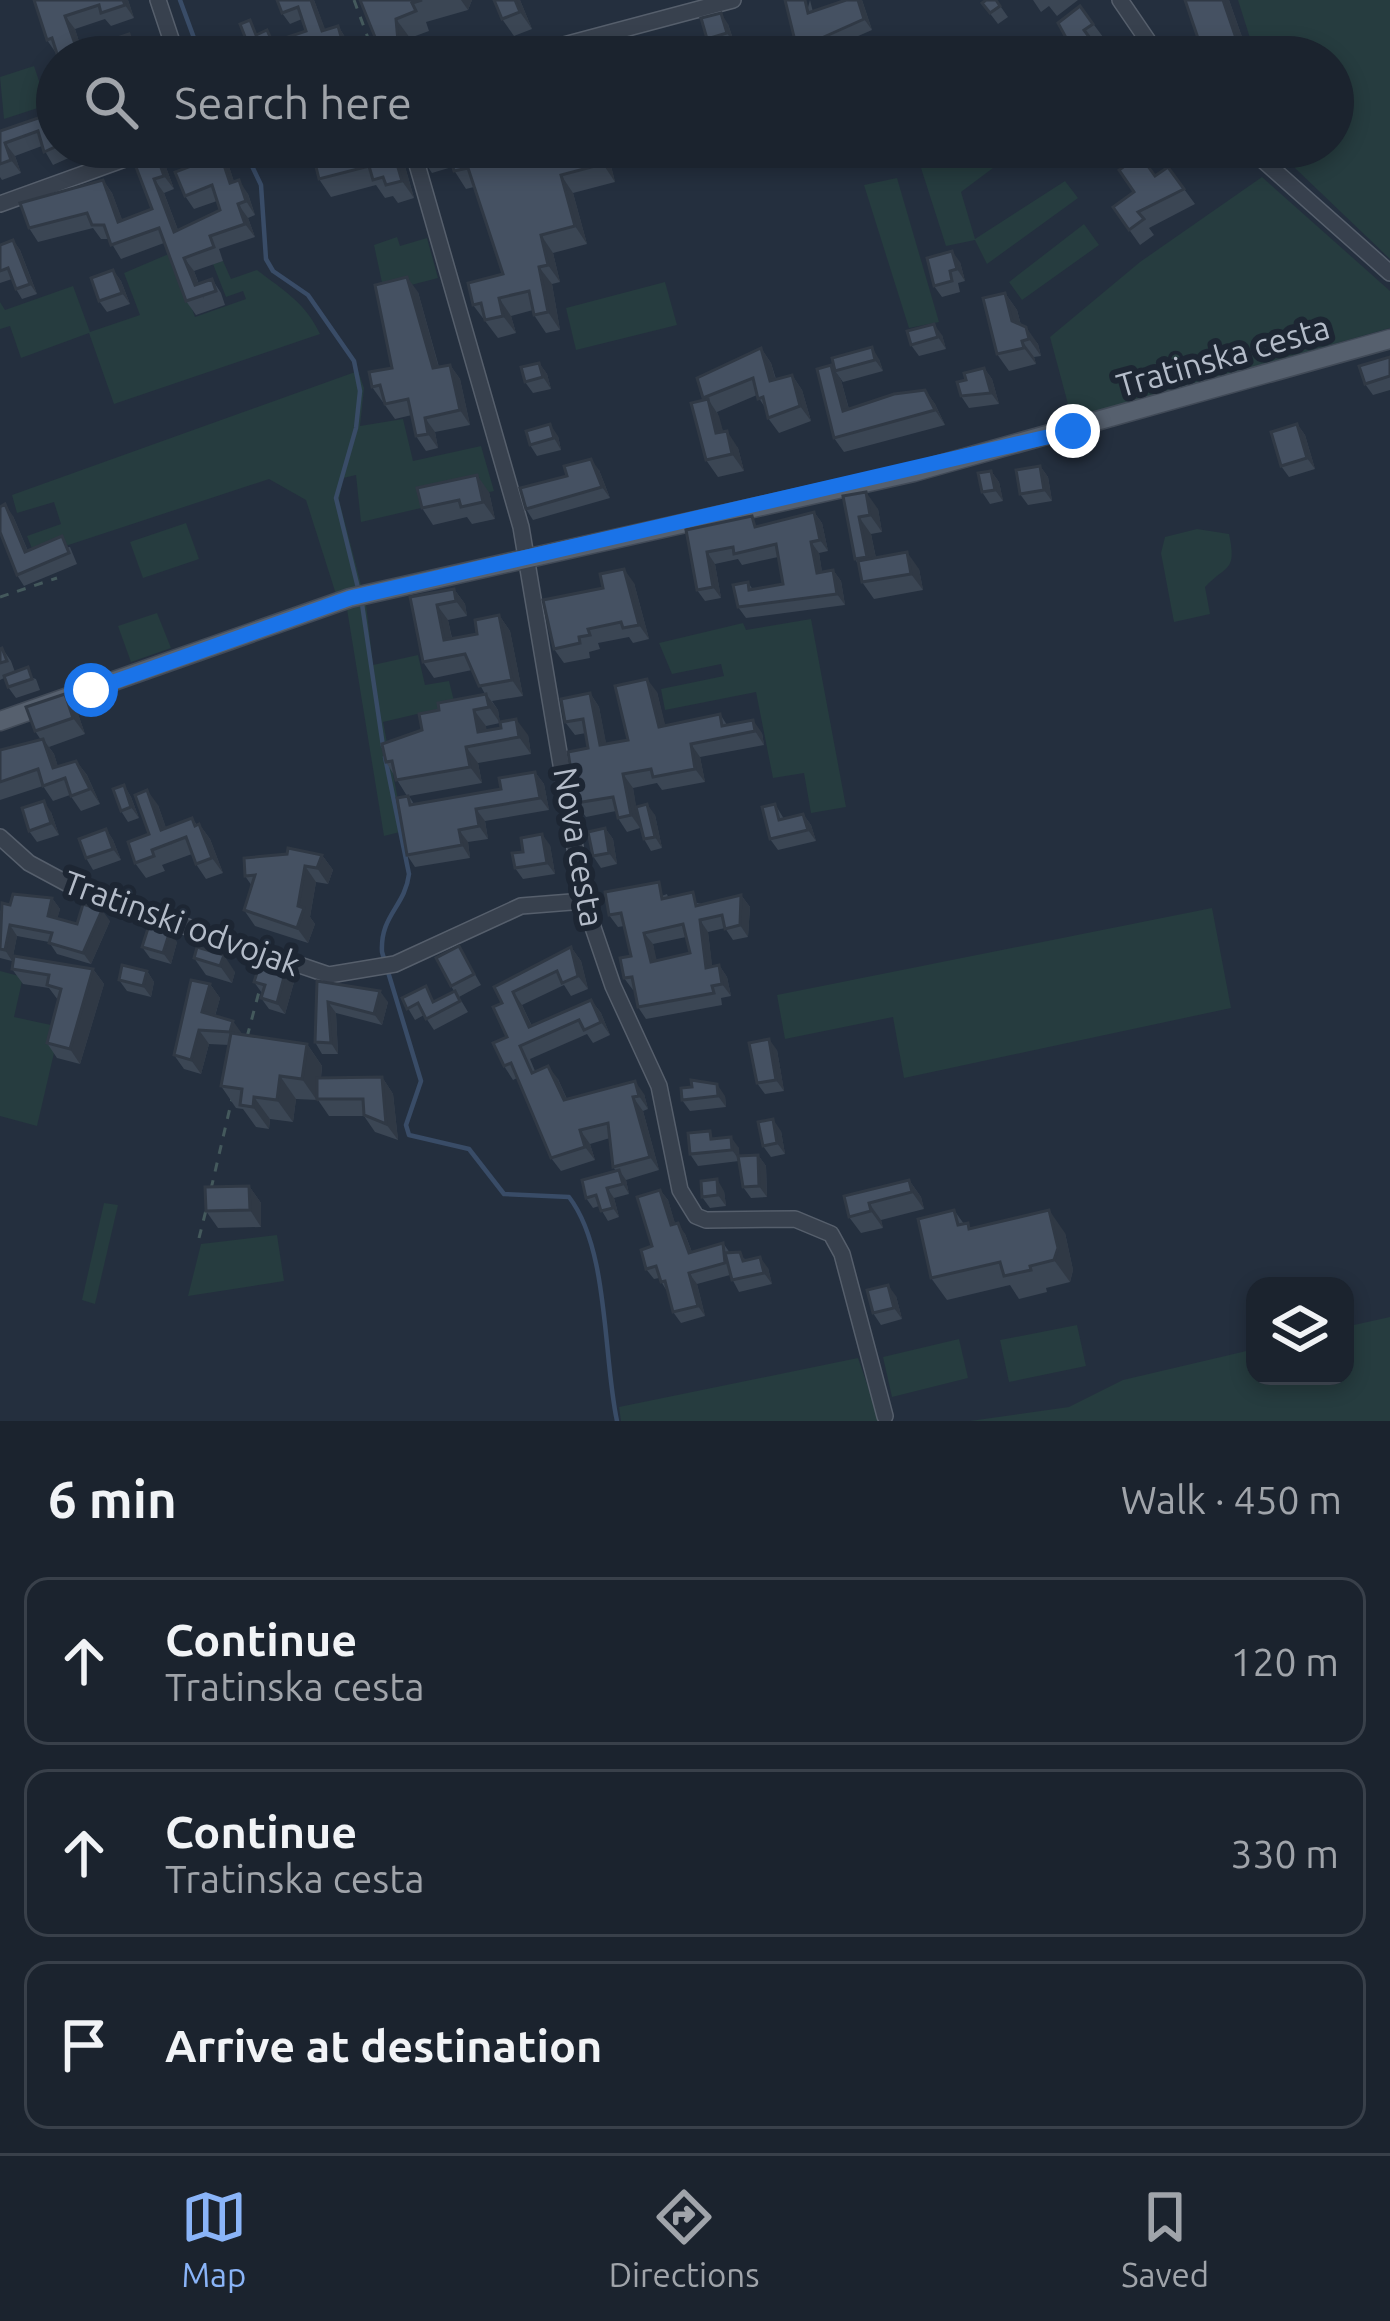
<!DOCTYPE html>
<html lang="en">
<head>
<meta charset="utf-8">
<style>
	body { margin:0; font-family:Ubuntu,sans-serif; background:#242b36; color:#f1f3f6 }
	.controls { position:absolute; right:36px; bottom:36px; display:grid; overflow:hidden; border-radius:24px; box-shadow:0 6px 18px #0003 }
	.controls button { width:108px; height:108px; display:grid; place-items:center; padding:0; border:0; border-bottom:3px solid #39404a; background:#1b232e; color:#f1f3f6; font:60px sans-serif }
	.stop { position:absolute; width:36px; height:36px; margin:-27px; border:9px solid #1a73e8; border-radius:50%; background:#fff }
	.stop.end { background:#1a73e8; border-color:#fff; box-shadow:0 3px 12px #0008 }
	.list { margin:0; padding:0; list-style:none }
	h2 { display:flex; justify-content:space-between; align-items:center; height:156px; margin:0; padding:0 48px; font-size:51px }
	h2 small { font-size:39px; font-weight:400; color:#a0a4aa }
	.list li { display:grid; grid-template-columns:78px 1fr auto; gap:36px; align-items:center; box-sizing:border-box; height:168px; margin:0 24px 24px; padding:0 24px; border:3px solid #39404a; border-radius:24px }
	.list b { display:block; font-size:45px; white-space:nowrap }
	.list p { margin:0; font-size:39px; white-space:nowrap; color:#a0a4aa }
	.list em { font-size:39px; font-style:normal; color:#a0a4aa }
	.icon { flex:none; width:66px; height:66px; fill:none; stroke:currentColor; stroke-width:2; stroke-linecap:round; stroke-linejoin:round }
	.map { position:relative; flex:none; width:1390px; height:1421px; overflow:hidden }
	.search { position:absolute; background:#1b232e; box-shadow:0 6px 18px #0003; left:36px; right:36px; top:36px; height:132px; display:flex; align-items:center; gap:30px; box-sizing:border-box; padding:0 42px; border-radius:66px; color:#a0a4aa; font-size:45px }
	.sheet { height:732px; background:#1b232e }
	nav { display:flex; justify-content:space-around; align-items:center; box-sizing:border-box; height:168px; border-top:3px solid #39404a; background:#1b232e; font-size:33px; color:#a0a4aa }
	nav a { display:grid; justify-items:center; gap:6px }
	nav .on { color:#8ab4f8 }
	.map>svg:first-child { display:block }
</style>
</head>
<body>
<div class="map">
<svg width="1390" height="1421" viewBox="0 0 1390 1421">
	<rect width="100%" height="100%" fill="#242f3e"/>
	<g fill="#263c3f">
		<polygon points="1238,0 1390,0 1390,259 1273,147 1333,147 1333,57 1256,57"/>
		<polygon points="34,66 47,105 4,119 0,77"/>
		<polygon points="966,147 1021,147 961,192 975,239 1065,181 1078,198 987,264 975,240 946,246 921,168 949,161"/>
		<polygon points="1262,177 1390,291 1390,328 1072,419 1050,337 1140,262"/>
		<polygon points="897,178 939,322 909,328 864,185"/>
		<polygon points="1084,224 1099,245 1022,300 1009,282"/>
		<polygon points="397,237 400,246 427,238 438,278 384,292 374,245"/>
		<path d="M171,253l24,64 51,-18 -3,-8 -17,6 -13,-33 10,-3 8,18 26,-9c27,21 48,32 63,64l-206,70 -25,-71 -68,25 -11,-32 -10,3v-27l5,8 68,-24 17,46 50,-17 -16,-42z"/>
		<polygon points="665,282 677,325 576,350 566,308"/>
		<polygon points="358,371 364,388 360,426 403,419 413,461 481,446 494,491 361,522 356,475 343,478 339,500 366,604 373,665 418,655 425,685 449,681 455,705 383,722 404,831 384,836 347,609 341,610 306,500 269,479 35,556 27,536 61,524 54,502 17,513 12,495"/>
		<polygon points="186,523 199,559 143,578 130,542"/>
		<path d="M1197,529l32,5c8,38 -2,30 -24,53l5,27 -36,8 -13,-69 4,-16z"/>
		<polygon points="157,613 171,648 131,662 118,626"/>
		<polygon points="811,619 846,807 811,813 804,773 773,778 756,692 665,710 661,689 724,676 721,664 672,674 659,643 743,623 746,630"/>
		<polygon points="1212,908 1231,1008 904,1078 893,1017 785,1039 777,995"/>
		<polygon points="0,971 23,977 14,1017 60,1027 37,1126 0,1116"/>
		<polygon points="104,1203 118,1205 95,1304 82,1300"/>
		<polygon points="277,1235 284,1281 188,1296 201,1244"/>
		<polygon points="1390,1317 1390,1421 970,1421 1069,1407 1123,1380 1255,1349 1255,1376 1345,1376 1345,1327"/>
		<polygon points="1077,1325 1086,1366 1009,1382 1000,1340"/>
		<polygon points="959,1339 968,1378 892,1397 883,1357"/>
		<polygon points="858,1358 880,1421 621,1421 619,1407"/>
	</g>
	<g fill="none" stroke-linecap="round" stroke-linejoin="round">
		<g stroke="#394c67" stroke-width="4.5">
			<polyline points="180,0 201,57"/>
			<polyline points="243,147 261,185 266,259 273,271 308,295 354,361 360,391 356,428 336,498 359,592"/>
			<polyline points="362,604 383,746"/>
			<path d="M385,757l24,117c-4,33 -29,41 -27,78l39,129 -15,44 3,10 60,14 35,45 65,3c40,52 34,159 48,224"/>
		</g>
		<g stroke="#565f6c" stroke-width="18">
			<g id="minor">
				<polyline points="158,0 177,57"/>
				<polyline points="1120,0 1159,57"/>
				<polyline points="519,57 733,0"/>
				<polyline points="412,147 521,527 584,901 613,986 659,1086 680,1190 696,1216 706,1220 795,1219 831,1234 842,1254 885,1416"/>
				<polyline points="1248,147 1390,273"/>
				<polyline points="0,204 158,147"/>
				<polyline points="0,837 29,863 81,891 329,975 395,964 521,906 584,901"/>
			</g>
		</g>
		<g stroke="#414a57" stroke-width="21">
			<polyline id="major" points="0,721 350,598 914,472 1390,339"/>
		</g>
		<g stroke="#44595c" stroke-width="3" stroke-dasharray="9 9" stroke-linecap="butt">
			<polyline points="354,0 375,57"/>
			<polyline points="0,597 57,578"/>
			<polyline points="247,1037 260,988"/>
			<polyline points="211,1189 232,1099"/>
			<polyline points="199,1238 206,1210"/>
		</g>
		<use href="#minor" stroke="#38414e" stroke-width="15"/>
		<use href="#major" stroke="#56606e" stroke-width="18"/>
	</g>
	<g fill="#3b4654" fill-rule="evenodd">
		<polygon points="34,0 128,0 134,18 111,26 105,19 75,29 82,51 136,44 152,57 56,53 47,40"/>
		<polygon points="277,0 314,0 325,30 338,26 345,37 352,57 288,57 306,31 302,19 290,24 282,13"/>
		<polygon points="360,0 472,0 468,10 426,22 429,31 410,38 411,57 386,57 379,47"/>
		<polygon points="520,0 532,29 514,36 502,19"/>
		<polygon points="810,0 813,12 862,0 872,30 810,57 802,57 797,49"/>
		<polygon points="996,0 1008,17 998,24 982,3"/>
		<polygon points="1033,0 1078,0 1057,16 1049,6 1041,12"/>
		<polygon points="1185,0 1229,0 1248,54 1240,57 1208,57 1202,50"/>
		<polygon points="1080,6 1103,37 1094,44 1071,47"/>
		<polygon points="728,24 735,45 715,50 707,39"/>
		<polygon points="275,42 281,54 274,57 255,57 251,52"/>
		<polygon points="57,99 57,147 93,147 53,165 42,146 15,156 21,173 2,180 0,177 0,131 50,114"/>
		<polygon points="154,147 163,159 174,189 164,193 178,230 220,210 217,201 194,209 185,196 227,160 234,182 248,194 255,215 248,218 255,237 219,249 223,261 194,271 199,284 212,279 221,293 225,305 196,315 186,301 164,243 121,259 109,239 101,239 93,228 38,242 29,228 103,180 112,193 122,220 152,209"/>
		<polygon points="393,147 404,163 414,198 398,203 393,196 385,198 376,185 331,197 319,179"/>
		<polygon points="417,147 608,154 615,182 573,193 587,244 553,253 560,282 552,284 560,330 546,333 534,315 533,310 511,316 516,333 498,338 473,305 503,274 474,187 466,189 452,167 432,173 420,155"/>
		<polygon points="1077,147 1101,147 1086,159"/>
		<polygon points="1168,167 1195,204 1149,228 1154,235 1140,245 1113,207"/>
		<polygon points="13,240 20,250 37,294 22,299 16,289 12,279 0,283 0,245"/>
		<polygon points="960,262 965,281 958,283 960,292 942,297 934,286"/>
		<polygon points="113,270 121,281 130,304 107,312 99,301"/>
		<polygon points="418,292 439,367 450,365 460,379 470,425 435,432 438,448 426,451 416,436 412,415 395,419 372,387 392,368"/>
		<polygon points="1005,293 1017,310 1021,325 1038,344 1041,356 1034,357 1036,364 1009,371 997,354"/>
		<polygon points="942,335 946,349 919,356 911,345"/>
		<polygon points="761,348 771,363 776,379 792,375 802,390 811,421 779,433 768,418 766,409 757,395 717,412 723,432 738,448 744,471 718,477 706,460 703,398"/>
		<polygon points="1390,357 1390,390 1373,395 1365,384"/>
		<polygon points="879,359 883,371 843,382 835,371"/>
		<polygon points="539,363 547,374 551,389 533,393 525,382"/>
		<polygon points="831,365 841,380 849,409 925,390 935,404 945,425 844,452 834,438"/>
		<polygon points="984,368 992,379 999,404 969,408 961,396 966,380"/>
		<polygon points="1297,424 1305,435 1315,469 1289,477 1281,466"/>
		<polygon points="558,436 561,450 537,456 530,445"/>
		<polygon points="1040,466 1048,477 1052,501 1028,505 1020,494"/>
		<polygon points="599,470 610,498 533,520 526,509 567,476"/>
		<polygon points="991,471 999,482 1003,501 990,504 982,492"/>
		<polygon points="489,492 495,519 472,524 467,517 433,525 422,508"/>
		<polygon points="843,496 878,509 882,532 871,534 876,558 919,569 923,590 874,599 862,582 859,566 855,559"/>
		<polygon points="814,512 822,523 828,551 819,553 822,572 833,570 841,581 845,605 746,618 738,607 748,582 753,590 783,584 778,557 742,565 738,559 715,564 721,598 705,601 697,590 686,530 759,526"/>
		<polygon points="13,516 28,551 70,547 77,564 24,586 17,575"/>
		<polygon points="634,583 649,639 633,643 629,637 598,643 600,649 589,652 590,658 564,663 554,649"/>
		<polygon points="454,589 465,604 467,616 448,620 452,638 477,634 499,615 510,631 523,696 492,701 498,710 500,723 486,726 486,731 528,735 531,754 478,763 482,783 409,796 414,804 501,789 535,772 544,784 549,810 485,821 488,839 468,842 470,858 415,867 407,855 407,796 386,762 422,730 439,710 485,694 472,670 434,678 423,662 410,597"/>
		<polygon points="2,648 11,661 15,672 36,679 40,690 16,698 8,687 4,678 0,680 0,649"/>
		<polygon points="657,692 665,726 720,714 727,725 762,733 764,745 700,757 705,782 662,790 657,783 633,788 636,807 655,815 662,848 651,851 644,839 640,828 627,832 618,818 616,811 586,817 576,803 588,748 586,733 575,735 565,722 590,693 599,707 606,744 628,740"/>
		<polygon points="65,694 77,711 85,734 49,747 54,754 58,767 76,761 87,775 100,804 81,811 70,795 53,801 43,786 0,800 0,750 41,740 35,731"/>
		<polygon points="124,785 131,797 139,818 128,822 121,811"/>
		<polygon points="775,804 784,819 803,814 811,825 816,841 778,850 770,839"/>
		<polygon points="158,805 166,828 192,818 197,825 199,824 210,839 223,873 206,879 196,864 192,854 162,865 165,871 146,878 135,863 149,834"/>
		<polygon points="51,812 59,835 37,842 29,831"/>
		<polygon points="605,828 613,839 617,864 601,868 593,856"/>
		<polygon points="106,829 113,840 121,860 93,870 86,858"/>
		<polygon points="550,845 555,874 523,879 515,868"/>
		<polygon points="322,855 333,870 328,884 316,882 310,917 315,924 308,943 255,926 244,910 252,886 245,876"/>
		<path d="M667,894l1,3 34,7 39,-9 9,12 -2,30 -15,3 -8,-12 -17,4 4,35 7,-2 8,12 4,19 -10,2 1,7 -76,14 -8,-12 -4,-17h-1l-9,-12 7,-22 -7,-30 -6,1 -9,-12zM686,937l4,16 -34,8 -3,-17z"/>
		<polygon points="52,898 60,909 57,919 77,924 110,921 91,964 57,954 49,942 17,936 12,961 0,958 0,911 10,905"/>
		<polygon points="177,942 171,964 150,958 142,947"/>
		<polygon points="459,946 481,985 459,997 468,1012 434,1030 424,1015 415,1020 402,998 435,1001 454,991 451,986"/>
		<polygon points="571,947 581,961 588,989 571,996 564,985 522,1005 532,1026 591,1000 601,1013 610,1035 593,1043 587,1034 530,1059 535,1071 558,1079 567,1099 644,1094 648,1109 643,1111 659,1170 626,1180 629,1194 614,1198 619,1217 608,1221 599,1206 593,1208 586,1198 616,1171 613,1167 610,1138 590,1144 595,1160 561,1171 551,1158 517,1078 513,1080 504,1066 507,1037 502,1003 494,987"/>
		<polygon points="194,958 235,972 232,983 206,975"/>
		<polygon points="12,969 93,969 104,984 80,1064 57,1058 47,1043 58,1000 49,988 23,984"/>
		<polygon points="286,970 294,982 285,1014 269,1009 261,998 262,993 254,982"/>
		<polygon points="147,971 154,982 151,997 127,991 119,980"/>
		<polygon points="317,981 388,1002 382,1025 336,1013 338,1054 322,1054 315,1042"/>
		<polygon points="210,984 220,998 215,1016 243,1035 307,1044 322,1066 321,1078 382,1077 393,1094 398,1140 375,1132 364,1116 329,1116 318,1100 296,1099 293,1122 270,1119 269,1129 256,1127 243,1109 236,1108 221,1086 229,1045 209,1044 201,1074 184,1069 174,1055"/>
		<polygon points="777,1050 784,1091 765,1094 757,1083"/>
		<polygon points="725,1096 726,1107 690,1111 682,1100"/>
		<polygon points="781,1131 785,1154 771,1157 763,1146"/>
		<polygon points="715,1138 739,1148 739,1155 758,1155 766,1166 767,1197 751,1198 743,1187 739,1161 698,1166 690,1154"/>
		<polygon points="909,1180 921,1197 924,1209 881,1220 883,1228 861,1233 849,1217"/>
		<polygon points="249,1186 261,1203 261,1227 218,1228 206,1211"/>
		<polygon points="660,1190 668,1200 675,1224 685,1234 692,1252 723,1243 730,1253 768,1268 772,1284 739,1292 730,1275 697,1284 705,1316 681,1323 673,1312 668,1293 659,1278 654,1279 646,1269 652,1246"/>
		<polygon points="724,1191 726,1206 710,1208 702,1197"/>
		<polygon points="954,1210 964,1224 972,1228 1065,1233 1073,1270 1070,1282 1046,1288 1047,1292 1019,1299 1010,1285 947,1300 931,1278"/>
		<polygon points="896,1296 902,1319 881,1325 873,1313"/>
	</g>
	<g fill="#303945">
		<polygon points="123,0 128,0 134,18 125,5"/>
		<polygon points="311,0 314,0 330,42 322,31"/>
		<polygon points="461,0 472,0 468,10"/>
		<polygon points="515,0 520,0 532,29 520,12"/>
		<polygon points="858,0 862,0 872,30 864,19"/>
		<polygon points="1223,0 1229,0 1248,54 1236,38"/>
		<polygon points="721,13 728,24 735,45 727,33"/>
		<polygon points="65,16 75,29 84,57 78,52"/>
		<polygon points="396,19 410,38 411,57 409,57 398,41"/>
		<polygon points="338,26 345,37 352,57 345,50"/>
		<polygon points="5,143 15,156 21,173 11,160"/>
		<polygon points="154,147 163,159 174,189 164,176"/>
		<polygon points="218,147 227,160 239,197 230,183"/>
		<polygon points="393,147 404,163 414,198 402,181"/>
		<polygon points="598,147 603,147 608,154 615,182 603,164"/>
		<polygon points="561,175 573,193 587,244 575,226"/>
		<polygon points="154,179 164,193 184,246 174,232"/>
		<polygon points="103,180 112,193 128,235 118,222"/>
		<polygon points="239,180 248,194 255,215 246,201"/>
		<polygon points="238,204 248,218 255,237 245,224"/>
		<polygon points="541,235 553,253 560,282 548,265"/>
		<polygon points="13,240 20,250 37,294 30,284"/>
		<polygon points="952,251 960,262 965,281 957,269"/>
		<polygon points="184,258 194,271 204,299 195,285"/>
		<polygon points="539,267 552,284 560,330 548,312"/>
		<polygon points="113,270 121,281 130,304 122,293"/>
		<polygon points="407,277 418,292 443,383 433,368"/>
		<polygon points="1005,293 1017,310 1024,337 1012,321"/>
		<polygon points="499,298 511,316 516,333 503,316"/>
		<polygon points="934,324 942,335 946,349 938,337"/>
		<polygon points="1026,327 1038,344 1041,356 1029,339"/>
		<polygon points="1022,341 1034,357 1036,364 1024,348"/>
		<polygon points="872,347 879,359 883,371 875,360"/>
		<polygon points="761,348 771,363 780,396 770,381"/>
		<polygon points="539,363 547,374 551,389 543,377"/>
		<polygon points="450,365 460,379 470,425 460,410"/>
		<polygon points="831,365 841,380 853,425 843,411"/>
		<polygon points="984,368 992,379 999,404 991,393"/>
		<polygon points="792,375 802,390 811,421 800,406"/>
		<polygon points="925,390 935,404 945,425 935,410"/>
		<polygon points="708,399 719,416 728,450 716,433"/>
		<polygon points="425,418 435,432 438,448 428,434"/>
		<polygon points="550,424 558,436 561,450 554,438"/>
		<polygon points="1297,424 1305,435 1315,469 1307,458"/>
		<polygon points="727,431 738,448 744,471 732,454"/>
		<polygon points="591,459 599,470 610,498 602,487"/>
		<polygon points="1040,466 1048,477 1052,501 1044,490"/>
		<polygon points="991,471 999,482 1003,501 995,490"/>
		<polygon points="477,475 489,492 495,519 483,502"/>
		<polygon points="866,492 878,509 882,532 870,515"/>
		<polygon points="5,504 13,516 33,563 25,552"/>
		<polygon points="814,512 822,523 828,551 820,540"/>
		<polygon points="859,517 871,534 879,574 867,557"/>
		<polygon points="811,542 819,553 824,584 817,573"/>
		<polygon points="707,552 715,564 721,598 713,587"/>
		<polygon points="907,552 919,569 923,590 911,574"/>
		<polygon points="624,569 634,583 649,639 639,625"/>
		<polygon points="833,570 841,581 845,605 837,594"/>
		<polygon points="454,589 465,604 467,616 456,601"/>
		<polygon points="437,605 448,620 455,655 444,640"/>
		<polygon points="499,615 510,631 523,696 512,680"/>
		<polygon points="647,679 657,692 669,740 659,727"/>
		<polygon points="590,693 599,707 609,758 600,745"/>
		<polygon points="65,694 77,711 85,734 73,718"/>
		<polygon points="486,694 498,710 500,723 489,707"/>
		<polygon points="474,710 486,726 489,743 478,732"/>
		<polygon points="516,719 528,735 531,754 519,737"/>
		<polygon points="753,720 762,733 764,745 755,731"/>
		<polygon points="43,739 54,754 62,779 53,768"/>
		<polygon points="691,744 700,757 705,782 695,769"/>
		<polygon points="466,747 478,763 482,783 470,767"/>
		<polygon points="76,761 87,775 100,804 90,789"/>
		<polygon points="535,772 544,784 549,810 540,798"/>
		<polygon points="623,774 633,788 640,828 631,815"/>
		<polygon points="124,785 131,797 139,818 131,807"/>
		<polygon points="147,790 158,805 172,845 161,830"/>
		<polygon points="44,801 51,812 59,835 51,823"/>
		<polygon points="647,804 655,815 662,848 655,837"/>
		<polygon points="476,809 485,821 488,839 479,826"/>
		<polygon points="803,814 811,825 816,841 808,830"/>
		<polygon points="199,824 210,839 223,873 212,858"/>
		<polygon points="605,828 613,839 617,864 609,853"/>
		<polygon points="106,829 113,840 121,860 113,849"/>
		<polygon points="459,830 468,842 470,858 462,845"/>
		<polygon points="542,834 550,845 555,874 547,863"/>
		<polygon points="322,855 333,870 328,884 317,868"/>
		<polygon points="305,866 316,882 310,917 315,924 308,943 297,928 298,906"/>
		<polygon points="741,895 750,907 748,937 740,925"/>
		<polygon points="52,898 60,909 55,927 48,916"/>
		<polygon points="102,910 110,921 91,964 83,953"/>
		<polygon points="700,920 708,932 714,980 706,968"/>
		<polygon points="10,925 17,936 12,961 5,950"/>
		<polygon points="170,931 177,942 171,964 163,953"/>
		<polygon points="644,933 653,944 660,974 651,962"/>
		<polygon points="571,947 581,961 588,989 578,976"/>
		<polygon points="224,955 235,972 232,983 220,966"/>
		<polygon points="719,965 727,977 731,996 722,984"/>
		<polygon points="93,969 104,984 80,1064 70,1049"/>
		<polygon points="286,970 294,982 285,1014 277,1003"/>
		<polygon points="147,971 154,982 151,997 143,986"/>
		<polygon points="210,984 220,998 212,1026 202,1012"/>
		<polygon points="380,991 388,1002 382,1025 374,1014"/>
		<polygon points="513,992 522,1005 538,1040 529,1027"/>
		<polygon points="591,1000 601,1013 610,1035 601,1022"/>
		<polygon points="328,1002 336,1013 338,1054 331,1043"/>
		<polygon points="233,1021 243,1035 240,1046 230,1032"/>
		<polygon points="199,1030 209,1044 201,1074 191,1060"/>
		<polygon points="769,1039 777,1050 784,1091 776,1080"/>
		<polygon points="307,1044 322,1066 318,1102 302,1079"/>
		<polygon points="548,1066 558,1079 573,1114 564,1100"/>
		<polygon points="280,1076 296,1099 293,1122 277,1100"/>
		<polygon points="382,1077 393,1094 398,1140 386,1124"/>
		<polygon points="635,1081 644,1094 648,1109 639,1096"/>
		<polygon points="717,1084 725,1096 726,1107 718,1096"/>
		<polygon points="254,1097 270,1119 269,1129 253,1107"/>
		<polygon points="633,1097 643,1111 659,1170 650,1157"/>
		<polygon points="773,1119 781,1131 785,1154 777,1143"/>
		<polygon points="580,1130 590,1144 595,1160 585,1147"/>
		<polygon points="731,1137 739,1148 740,1161 732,1150"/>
		<polygon points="758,1155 766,1166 767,1197 759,1186"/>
		<polygon points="619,1170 626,1180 629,1194 623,1184"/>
		<polygon points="717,1179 724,1191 726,1206 718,1195"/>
		<polygon points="909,1180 921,1197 924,1209 912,1192"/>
		<polygon points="249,1186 261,1203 261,1227 250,1210"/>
		<polygon points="607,1188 614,1198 619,1217 613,1208"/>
		<polygon points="660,1190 668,1200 679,1236 671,1225"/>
		<polygon points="869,1203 881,1220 883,1228 871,1211"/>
		<polygon points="1049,1210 1065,1233 1073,1270 1070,1282 1054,1260"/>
		<polygon points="678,1223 685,1234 696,1263 689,1253"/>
		<polygon points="760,1257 768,1268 772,1284 764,1273"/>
		<polygon points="689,1273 697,1284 705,1316 698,1306"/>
		<polygon points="888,1285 896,1296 902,1319 894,1308"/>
	</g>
	<g fill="#455162" stroke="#303945" stroke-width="3" fill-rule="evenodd">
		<polygon points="34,0 123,0 125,5 101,13 99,5 65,16 78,52 129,34 133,45 142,42 147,57 58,57 52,38 47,40"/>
		<polygon points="277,0 311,0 322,31 338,26 345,50 316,57 288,57 282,39 306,31 298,7 282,13"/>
		<polygon points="360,0 422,0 412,3 416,11 396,19 398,41 379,47"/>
		<polygon points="494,0 515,0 520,12 502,19"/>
		<polygon points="785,0 805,0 808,13 846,0 858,0 864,19 797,49"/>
		<polygon points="986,0 996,0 1000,6 990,13 982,3"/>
		<polygon points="1185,0 1223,0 1236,38 1202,50"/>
		<polygon points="1080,6 1093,24 1084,30 1104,57 1060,57 1071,47 1058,23"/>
		<polygon points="721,13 727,33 707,39 701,18"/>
		<polygon points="250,20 256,35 267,30 273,43 251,52 240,24"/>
		<polygon points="598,41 602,57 577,57 575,47"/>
		<polygon points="677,50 680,57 651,57"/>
		<polygon points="57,99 57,146 44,152 38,131 5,143 11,160 0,164 0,131 50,114 46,102"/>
		<polygon points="149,147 154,147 164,176 154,179 174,232 220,210 212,185 185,196 175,172 194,165 190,155 218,147 230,183 239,180 246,201 238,204 245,224 210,236 214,247 184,258 195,285 212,279 216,291 186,301 159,228 111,245 104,225 92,225 87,213 29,228 20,203 103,180 118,222 152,209 131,154"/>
		<polygon points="311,147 377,147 378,149 392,147 402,181 386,185 383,177 373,180 369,166 319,179"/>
		<polygon points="417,147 598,147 603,164 561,175 575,226 541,235 548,265 539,267 548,312 534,315 529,291 499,298 503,316 485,320 481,303 473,305 468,283 503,274 468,168 454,171 447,147 420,155"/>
		<polygon points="1140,155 1155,176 1168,167 1184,189 1138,212 1144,219 1129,230 1113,207 1134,192 1119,170"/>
		<polygon points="13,240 30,284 16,289 8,268 0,271 0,245"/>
		<polygon points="952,251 957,269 950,271 952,281 934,286 927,258"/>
		<polygon points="113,270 122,293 99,301 91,278"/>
		<polygon points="407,277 433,368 450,365 460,410 425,418 428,434 416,436 408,399 385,404 380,385 372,387 369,372 392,368 375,285"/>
		<polygon points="1005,293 1012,321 1026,327 1029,339 1022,341 1024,348 997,354 983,298"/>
		<polygon points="934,324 938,337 911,345 907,331"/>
		<polygon points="872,347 875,360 835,371 832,358"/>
		<polygon points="761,348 770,381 792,375 800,406 768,418 763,397 758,399 753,378 703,398 697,378"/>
		<polygon points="1390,357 1390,376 1365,384 1359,366"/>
		<polygon points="539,363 543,377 525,382 521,367"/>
		<polygon points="831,365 843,411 894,394 925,390 935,410 834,438 817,369"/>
		<polygon points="984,368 991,393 961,396 957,382 966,380 964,373"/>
		<polygon points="708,399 716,433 727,431 732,454 706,460 691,403"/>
		<polygon points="550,424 554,438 530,445 526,431"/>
		<polygon points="1297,424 1307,458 1281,466 1271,432"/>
		<polygon points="591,459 602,487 526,509 520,488 567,476 564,466"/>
		<polygon points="1040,466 1044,490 1020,494 1016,470"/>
		<polygon points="991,471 995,490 982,492 978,473"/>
		<polygon points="477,475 483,502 461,507 459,500 422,508 417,488"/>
		<polygon points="866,492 870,515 859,517 867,557 855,559 843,496"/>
		<polygon points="5,504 25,552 62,536 69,553 17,575 0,532 0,507"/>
		<polygon points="814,512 820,540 811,542 817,573 833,570 837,594 738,607 733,585 748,582 749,590 783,584 776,544 734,554 733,547 707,552 713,587 697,590 686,530 752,516 755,527"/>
		<polygon points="907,552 911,574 862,582 858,561"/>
		<polygon points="624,569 639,625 623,628 621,622 588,629 590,635 579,637 580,643 554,649 543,600 603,588 600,574"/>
		<polygon points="454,589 456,601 437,605 444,640 477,634 475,620 499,615 512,680 479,686 465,654 423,662 410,597"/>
		<polygon points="2,648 7,661 0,663 0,649"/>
		<polygon points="28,667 32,679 8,687 4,676"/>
		<polygon points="647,679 659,727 720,714 722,726 753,720 755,731 691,744 695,769 653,777 651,769 623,774 631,815 618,818 613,797 576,803 568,752 588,748 583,719 565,722 561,699 590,693 600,745 628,740 615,686"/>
		<polygon points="65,694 73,718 35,731 26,707"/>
		<polygon points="486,694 489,707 474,710 478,732 501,728 500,722 516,719 519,737 466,747 470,767 396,780 392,761 386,762 382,744 422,730 419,714 439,710 438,703"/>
		<polygon points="43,739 53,768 76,761 90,789 71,796 65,778 43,786 38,769 0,782 0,750"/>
		<polygon points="535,772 540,798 476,809 479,826 459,830 462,845 407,855 397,798 408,796 410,805 501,789 499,778"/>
		<polygon points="124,785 131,807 121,811 113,789"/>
		<polygon points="147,790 161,830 192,818 195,826 199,824 212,858 196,864 186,837 152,850 154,856 135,863 128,842 149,834 135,795"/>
		<polygon points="44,801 51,823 29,831 22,808"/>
		<polygon points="647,804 655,837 644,839 636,807"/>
		<polygon points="775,804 779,820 803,814 808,830 770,839 762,807"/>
		<polygon points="605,828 609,853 593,856 588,832"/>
		<polygon points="106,829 113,849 86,858 79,839"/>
		<polygon points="542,834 547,863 515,868 512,853 523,852 521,838"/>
		<polygon points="288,848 322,855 317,868 305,866 298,906 304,908 297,928 244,910 255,875 245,876 244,858 287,854"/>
		<path d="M659,882l3,17 31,-7 3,14 45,-11 -1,30 -15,4 -3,-14 -22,5 6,48 13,-3 3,19 -10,2 2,7 -76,14 -6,-30 -8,1 -4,-20 11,-2 -10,-43 -12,2 -4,-23zM683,924l7,29 -39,9 -7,-29z"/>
		<polygon points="13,894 52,898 48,916 77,924 83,904 102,910 83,953 49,943 52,933 10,925 5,950 0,949 2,903 10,905"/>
		<polygon points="149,925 170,931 163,953 142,947"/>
		<polygon points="459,946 474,974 451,986 436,958"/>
		<polygon points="197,947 224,955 220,966 194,958"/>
		<polygon points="571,947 578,976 562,983 557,971 513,992 529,1027 591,1000 601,1022 584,1030 579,1020 520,1046 532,1073 548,1066 564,1100 635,1081 639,1096 633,1097 650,1157 613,1167 608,1123 580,1130 585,1147 551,1158 511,1063 504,1066 493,1043 507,1037 493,1007 502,1003 494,987"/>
		<polygon points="14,956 93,969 70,1049 47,1043 61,989 47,985 49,975 12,969"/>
		<polygon points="260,963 286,970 277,1003 261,998 265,985 254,982"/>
		<polygon points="122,965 147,971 143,986 119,980"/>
		<polygon points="191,980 210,984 202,1012 233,1021 230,1032 199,1030 191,1060 174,1055"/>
		<polygon points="317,981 380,991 374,1014 328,1002 331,1043 315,1042"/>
		<polygon points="426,986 433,1002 455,991 460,1001 426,1019 418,1003 407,1009 402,998"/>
		<polygon points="231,1033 307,1044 302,1079 280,1076 277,1100 254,1097 253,1107 240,1105 242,1089 221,1086"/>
		<polygon points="769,1039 776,1080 757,1083 749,1043"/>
		<polygon points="382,1077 386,1124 364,1115 363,1099 317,1099 317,1078"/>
		<polygon points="691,1080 717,1084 718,1096 682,1100 681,1088 692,1087"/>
		<polygon points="773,1119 777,1143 763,1146 758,1122"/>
		<polygon points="710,1131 711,1139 731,1137 732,1150 690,1154 688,1133"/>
		<polygon points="758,1155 759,1186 743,1187 738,1156"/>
		<polygon points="619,1170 623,1184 607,1188 613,1208 601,1211 596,1195 586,1198 582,1180"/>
		<polygon points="717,1179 718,1195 702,1197 701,1181"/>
		<polygon points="909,1180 912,1192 869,1203 871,1211 849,1217 844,1196"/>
		<polygon points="249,1186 250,1210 206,1211 205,1187"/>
		<polygon points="660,1190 671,1225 678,1223 689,1253 723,1243 725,1263 689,1273 698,1306 673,1312 665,1281 661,1282 656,1266 646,1269 641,1250 652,1246 637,1197"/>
		<polygon points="954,1210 958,1225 968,1223 969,1229 1049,1210 1058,1248 1054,1260 1030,1266 1031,1270 1004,1276 1000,1262 931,1278 918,1219"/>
		<polygon points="740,1252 743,1261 760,1257 764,1273 732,1280 725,1253"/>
		<polygon points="888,1285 894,1308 873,1313 867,1290"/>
	</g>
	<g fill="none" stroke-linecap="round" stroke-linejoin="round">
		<polyline stroke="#1a73e8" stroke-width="15" points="91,690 350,598 1073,431"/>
	</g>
	<g text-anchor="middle" stroke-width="12" stroke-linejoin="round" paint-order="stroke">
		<g font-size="33" fill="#b4bcc9" stroke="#1d2633">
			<text transform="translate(1223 356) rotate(-16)" y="12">Tratinska cesta</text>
			<text transform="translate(579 847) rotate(80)" y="12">Nova cesta</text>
			<text transform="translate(182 923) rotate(20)" y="12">Tratinski odvojak</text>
		</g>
	</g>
</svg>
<div class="controls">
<button><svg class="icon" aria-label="layers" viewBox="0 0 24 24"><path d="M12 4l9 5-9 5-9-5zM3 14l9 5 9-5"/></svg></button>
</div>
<div class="stop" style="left:91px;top:690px"></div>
<div class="stop end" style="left:1073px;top:431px"></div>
<div class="search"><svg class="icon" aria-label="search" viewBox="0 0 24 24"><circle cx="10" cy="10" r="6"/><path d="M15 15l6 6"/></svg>Search here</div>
</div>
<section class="sheet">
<h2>6 min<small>Walk · 450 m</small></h2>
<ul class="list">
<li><svg class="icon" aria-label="ahead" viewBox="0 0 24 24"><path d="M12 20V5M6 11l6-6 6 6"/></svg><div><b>Continue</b><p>Tratinska cesta</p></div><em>120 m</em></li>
<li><svg class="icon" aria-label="ahead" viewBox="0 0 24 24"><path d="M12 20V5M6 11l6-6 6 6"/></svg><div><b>Continue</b><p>Tratinska cesta</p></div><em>330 m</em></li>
<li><svg class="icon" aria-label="arrive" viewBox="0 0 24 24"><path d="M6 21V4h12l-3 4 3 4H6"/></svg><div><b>Arrive at destination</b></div></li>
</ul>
</section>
<nav>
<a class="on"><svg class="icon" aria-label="map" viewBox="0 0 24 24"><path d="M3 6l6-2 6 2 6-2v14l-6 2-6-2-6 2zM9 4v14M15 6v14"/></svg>Map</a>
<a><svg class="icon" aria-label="directions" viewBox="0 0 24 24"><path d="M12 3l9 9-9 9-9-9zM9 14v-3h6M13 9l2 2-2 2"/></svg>Directions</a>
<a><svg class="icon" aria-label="saved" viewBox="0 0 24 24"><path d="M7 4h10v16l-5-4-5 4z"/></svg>Saved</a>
</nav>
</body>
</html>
